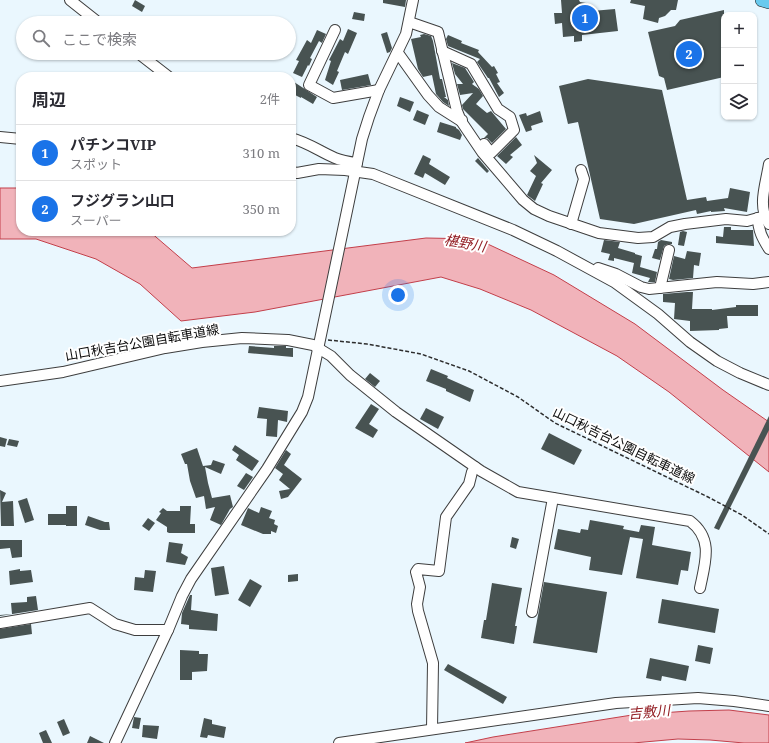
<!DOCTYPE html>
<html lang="ja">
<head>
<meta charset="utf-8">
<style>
	body { margin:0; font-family:"Noto Serif","Noto Sans JP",serif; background:#f2f2f3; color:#2b2b33 }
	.controls { position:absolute; right:12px; top:12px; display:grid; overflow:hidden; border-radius:8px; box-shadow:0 1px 3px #0004 }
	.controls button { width:36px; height:36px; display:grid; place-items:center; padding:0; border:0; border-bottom:1px solid #e1e1e2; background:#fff; color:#2b2b33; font:20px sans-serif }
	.you { position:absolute; left:398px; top:295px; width:14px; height:14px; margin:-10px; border:3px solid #fff; border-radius:50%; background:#1a73e8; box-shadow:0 0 0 6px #1a73e833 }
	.badge { display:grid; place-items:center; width:26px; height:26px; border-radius:50%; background:#1a73e8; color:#fff; font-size:13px; font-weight:700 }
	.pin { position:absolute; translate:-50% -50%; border:2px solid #fff; box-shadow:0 1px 4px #0006 }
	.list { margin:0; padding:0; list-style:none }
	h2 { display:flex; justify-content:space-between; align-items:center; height:52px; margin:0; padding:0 16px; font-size:17px }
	h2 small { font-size:13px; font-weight:400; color:#7c7c81 }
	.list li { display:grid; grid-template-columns:26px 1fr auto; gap:12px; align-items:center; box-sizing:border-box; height:56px; padding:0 16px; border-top:1px solid #e1e1e2 }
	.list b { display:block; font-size:15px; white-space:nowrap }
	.list p { margin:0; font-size:13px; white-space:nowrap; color:#7c7c81 }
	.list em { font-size:13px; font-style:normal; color:#7c7c81 }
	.icon { flex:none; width:22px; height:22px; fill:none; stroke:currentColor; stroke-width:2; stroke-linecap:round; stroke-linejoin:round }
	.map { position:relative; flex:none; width:769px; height:743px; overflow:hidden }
	.search { position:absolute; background:#fff; box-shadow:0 1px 3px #0004; left:16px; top:16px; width:280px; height:44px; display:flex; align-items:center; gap:10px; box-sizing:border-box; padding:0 14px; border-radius:22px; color:#7c7c81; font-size:15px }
	.panel { position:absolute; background:#fff; box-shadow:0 1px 3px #0004; left:16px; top:72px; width:280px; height:164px; border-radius:16px }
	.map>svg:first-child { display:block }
</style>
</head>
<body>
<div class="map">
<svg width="769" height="743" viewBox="0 0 769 743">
	<rect width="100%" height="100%" fill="#eaf7fe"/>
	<g fill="#f1b3ba" stroke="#c33f4a">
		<polygon points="0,188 21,188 21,231 149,231 192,268 426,238 477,239 554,275 635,324 723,390 769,422 769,472 669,392 617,356 531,310 480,289 441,277 255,312 181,321 140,284 96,259 36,239 0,239"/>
		<polygon points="729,710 769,715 769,743 744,743 710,740 678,739 633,743 465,743 493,737 632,715 689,711"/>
	</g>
	<g fill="#485352">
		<polygon points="135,0 145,6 142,12 132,6"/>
		<polygon points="383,0 406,0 405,7 383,3"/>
		<polygon points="561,0 579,0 580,2 586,3 589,6 592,11 615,9 618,31 582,35 582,41 574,42 574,36 563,37 562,23 555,24 554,13 562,13"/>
		<polygon points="631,0 678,0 676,10 671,10 665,16 659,18 658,23 643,19 645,6 630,3"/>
		<polygon points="724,10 724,77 667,90 664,78 659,76 648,32 675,26 680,20"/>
		<polygon points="354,12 365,14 364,21 352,19"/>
		<polygon points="348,29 357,33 348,54 345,52 337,71 339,72 333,85 325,80 331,61 329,60 340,39 343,41"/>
		<polygon points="317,30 326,34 322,43 319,41 310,58 312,59 309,66 308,65 302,77 293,73 299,61 296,60 307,40 311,43"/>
		<polygon points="387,32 392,48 390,52 387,53 381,34"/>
		<polygon points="424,34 431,36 433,41 440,79 442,79 446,97 444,97 448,100 449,106 443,102 436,94 432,75 423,77 418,69 411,39 421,37 420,35"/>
		<polygon points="448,35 462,41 461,43 479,50 478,52 492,67 494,66 498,73 496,74 500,82 497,83 504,93 499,97 489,78 488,78 477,62 480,59 448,46 446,39"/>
		<polygon points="452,63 465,68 474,82 472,84 479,89 483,96 476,104 487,113 491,111 506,129 492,143 487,138 484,138 488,134 463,109 462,105 473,93 460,95 457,84 463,84 455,74"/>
		<polygon points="368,74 371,85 342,90 340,80"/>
		<polygon points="588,79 662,90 687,200 706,197 707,201 728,198 730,188 750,192 747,212 724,208 725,211 711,212 711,211 697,214 696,210 634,224 600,219 578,122 568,124 559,86"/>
		<polygon points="294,82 317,97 313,104 301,97 301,98 291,93 291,88"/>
		<polygon points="400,97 414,102 410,112 397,106"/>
		<polygon points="417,110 429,115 425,125 413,120"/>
		<polygon points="540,111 543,122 531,126 532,130 526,132 519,115 526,113 527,116"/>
		<polygon points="440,122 456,127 456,128 459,130 462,135 460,140 437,132"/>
		<polygon points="516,137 522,145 510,155 513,157 506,164 497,156"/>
		<polygon points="423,155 431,159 429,164 450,177 445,185 425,173 423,178 414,174"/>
		<polygon points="534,155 552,170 541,183 543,184 535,201 527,195 536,176 530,171 537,163"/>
		<polygon points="478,158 489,171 487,173 475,161"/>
		<polygon points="724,227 731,227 731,230 753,230 754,246 716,243 716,236 723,237"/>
		<polygon points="683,231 687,232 684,246 678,245 680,232"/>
		<polygon points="604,240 620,242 618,248 635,253 635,254 642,256 640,267 657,272 655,282 648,282 650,278 632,273 634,263 614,258 614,261 608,260 610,254 601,252"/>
		<polygon points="661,240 672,242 672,244 668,244 664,246 660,260 652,258 655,249 657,249 658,242"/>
		<polygon points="687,251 701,253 699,266 694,265 693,278 673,280 669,279 674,256 685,259"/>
		<polygon points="687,292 693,292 692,309 712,309 712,310 736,307 736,305 758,305 758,316 727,316 728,328 719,329 719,330 690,331 690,321 674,319 675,303 663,302 663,294"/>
		<polygon points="249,346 274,348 274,346 286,346 286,348 293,348 293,357 248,353"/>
		<polygon points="431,369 448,376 447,378 474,390 470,402 446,391 446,389 426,381"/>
		<polygon points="370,373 380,381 375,387 365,379"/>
		<polygon points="371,404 379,409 369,424 378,430 373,438 355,428"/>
		<polygon points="259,407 288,411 287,422 278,420 277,437 266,436 267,419 257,418"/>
		<polygon points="426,408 444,417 438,429 420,419"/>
		<polygon points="769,416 769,430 719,530 714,528"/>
		<polygon points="549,433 582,450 574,465 541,449"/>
		<polygon points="0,437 7,439 5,447 0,446"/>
		<polygon points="9,439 19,441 17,447 7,445"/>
		<polygon points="235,445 259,461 252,471 236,460 239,455 232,450"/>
		<polygon points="197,448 203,466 211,465 213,460 225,464 221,474 205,467 208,483 212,498 230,495 233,507 230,509 221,525 210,520 215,507 206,509 204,496 196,498 190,481 187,464 185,464 181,454"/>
		<polygon points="286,450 291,454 284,465 302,479 288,497 281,499 279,491 290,489 279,480 283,474 275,468"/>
		<polygon points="246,473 253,477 244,490 237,486"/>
		<polygon points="0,490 6,493 2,502 13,501 14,526 1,526"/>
		<polygon points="27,498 34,520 25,523 18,501"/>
		<polygon points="66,506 77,506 77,526 66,526 66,525 48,525 48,514 66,514"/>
		<polygon points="180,506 191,506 190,524 195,524 195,533 169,533 167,532 167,527 156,520 161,513 159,512 163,508 167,511 180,511"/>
		<polygon points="261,507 272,511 269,518 275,520 274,524 278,526 276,533 271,531 271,534 263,534 241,525 248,508 259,513"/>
		<polygon points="88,516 105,522 109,522 110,530 100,530 85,525"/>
		<polygon points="148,518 155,523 149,531 142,526"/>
		<polygon points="590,520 624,526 623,529 639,532 641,525 655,527 652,545 691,552 688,571 681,570 678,585 636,578 643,539 630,537 622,575 589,570 591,557 554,549 558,529 580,533 581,529 588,530"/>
		<polygon points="512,537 519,539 516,549 510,547"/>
		<polygon points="0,540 22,540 22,557 12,558 10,548 0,549"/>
		<polygon points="169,542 183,544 181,553 188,557 185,565 166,562"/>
		<polygon points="224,566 229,594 215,596 211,568"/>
		<polygon points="20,569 20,571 31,570 33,582 10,585 9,571"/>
		<polygon points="145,570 156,571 153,592 134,590 135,577 144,578"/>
		<polygon points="298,574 298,581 288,582 288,575"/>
		<polygon points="250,579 262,586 250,607 238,600"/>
		<polygon points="544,582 607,592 597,653 533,643"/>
		<polygon points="492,583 522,588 515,626 517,626 514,644 481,638 484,620 486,620"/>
		<polygon points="190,595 192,595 191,610 218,614 217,631 189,629 189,625 181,624 182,613"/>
		<polygon points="36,596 38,610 0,616 0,615 12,614 11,603 27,602 27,597"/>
		<polygon points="662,599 719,609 715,633 658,623"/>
		<polygon points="31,624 32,634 0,639 0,629"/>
		<polygon points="698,645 713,648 710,664 695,661"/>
		<polygon points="180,650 199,651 199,654 208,654 207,671 192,672 192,680 180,680"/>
		<polygon points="650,658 689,666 686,681 662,676 661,681 646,678"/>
		<polygon points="448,664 507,697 503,704 444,670"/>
		<polygon points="134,717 141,718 139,729 132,728"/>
		<polygon points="204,718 212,720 212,724 226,727 224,738 208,735 207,738 200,737"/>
		<polygon points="64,719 70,733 63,736 57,722"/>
		<polygon points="143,725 159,726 157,739 142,737"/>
		<polygon points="46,730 52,743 43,743 39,733"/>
		<polygon points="90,736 104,743 87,743"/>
	</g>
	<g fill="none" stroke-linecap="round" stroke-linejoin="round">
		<g stroke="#3e3e3e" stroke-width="12">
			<g id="minor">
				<polyline points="70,0 99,23"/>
				<polyline points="409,22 438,32 457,111 461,121 462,120"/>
				<polyline points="335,30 309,85 333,98 379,90"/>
				<polyline points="442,51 471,64 498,109 510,117 514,130 491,153 484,144"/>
				<polyline points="138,53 169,77"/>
				<polyline points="398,53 428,95 439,107 461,121 482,152 523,200 534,209 549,216 599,233 638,238 653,237 670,227 685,224 726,219 747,221 758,218"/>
				<polyline points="0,137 21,139"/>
				<path d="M291,138c18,5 28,13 44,20 7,3 14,4 22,5"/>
				<path d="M769,164c-3,20 -12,42 0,60"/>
				<polyline points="291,172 297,173 319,169 345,170 373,174 513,230 557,251 614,282 658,314 690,342 717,361 740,373 769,385"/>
				<path d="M764,217l-6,1c0,13 5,21 11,31"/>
				<polyline points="571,224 584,179 581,170"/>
				<polyline points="598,268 616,274 641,287 649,289 717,282 753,284 769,282"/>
				<polyline points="660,288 669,250"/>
				<path d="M0,381l63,-9 102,-24 37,-6 40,-4 46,2 25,5 18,11 19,19 46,37 85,59 37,21 172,29c24,18 15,42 10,67"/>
				<polyline points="532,612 553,498"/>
				<polyline points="0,623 90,608 115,624 135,630 168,630"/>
				<polyline points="432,729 433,663 418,611 417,604 420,587 416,572 418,569 439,571 446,517 469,484 472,472 475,467"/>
				<polyline points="115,743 168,630 182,596 191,579 267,469 302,412 308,397 362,139 369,117 379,90 406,34 413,0"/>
				<polyline points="339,743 616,703 698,698 734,701 769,706"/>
			</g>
		</g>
		<g stroke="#1c1c1c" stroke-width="14">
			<polyline id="major" points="762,0 769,2"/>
		</g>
		<polyline stroke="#2d2d2d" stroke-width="1.5" stroke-dasharray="4 2" stroke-linecap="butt" points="328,340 367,344 421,354 469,371 518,397 555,423 708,497 742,515 769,534"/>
		<use href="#minor" stroke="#fff" stroke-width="10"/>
		<use href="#major" stroke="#69caee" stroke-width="13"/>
	</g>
	<g text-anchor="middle" stroke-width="4" stroke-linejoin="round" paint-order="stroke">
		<g font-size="13" fill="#0b0b0b" stroke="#fff">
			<text transform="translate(142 342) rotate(-10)" y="5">山口秋吉台公園自転車道線</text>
			<text transform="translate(624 445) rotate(26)" y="5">山口秋吉台公園自転車道線</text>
		</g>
		<g font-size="14" font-style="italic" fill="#931e24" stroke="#fff">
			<text transform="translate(465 243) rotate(10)" y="5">椹野川</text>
			<text transform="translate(649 712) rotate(-5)" y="5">吉敷川</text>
		</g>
	</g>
</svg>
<div class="controls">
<button>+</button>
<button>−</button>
<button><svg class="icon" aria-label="layers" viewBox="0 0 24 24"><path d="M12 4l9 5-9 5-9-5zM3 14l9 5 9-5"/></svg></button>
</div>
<div class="you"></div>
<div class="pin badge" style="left:585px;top:18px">1</div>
<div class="pin badge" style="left:689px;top:54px">2</div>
<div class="search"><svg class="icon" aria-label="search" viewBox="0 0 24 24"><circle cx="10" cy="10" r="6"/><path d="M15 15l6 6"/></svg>ここで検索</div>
<section class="panel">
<h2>周辺<small>2件</small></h2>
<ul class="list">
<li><span class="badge">1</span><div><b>パチンコVIP</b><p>スポット</p></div><em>310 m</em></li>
<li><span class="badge">2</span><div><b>フジグラン山口</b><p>スーパー</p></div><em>350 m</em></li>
</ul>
</section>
</div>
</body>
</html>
